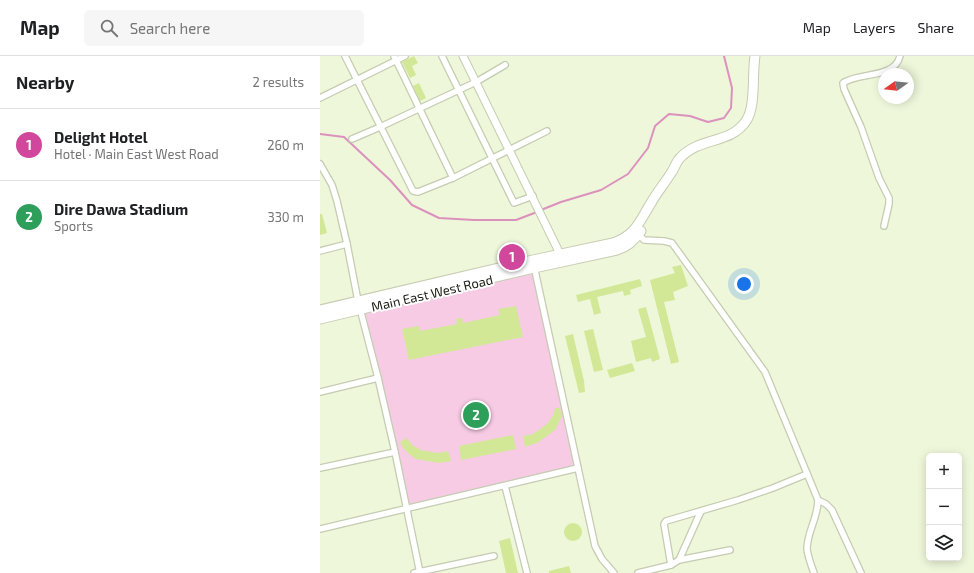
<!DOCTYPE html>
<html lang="en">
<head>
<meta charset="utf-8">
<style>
	body { margin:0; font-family:"Exo 2",sans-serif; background:#f6f6f6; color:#202124 }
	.controls { position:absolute; right:12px; bottom:12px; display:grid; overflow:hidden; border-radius:6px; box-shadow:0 2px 10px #0003 }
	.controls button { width:36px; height:36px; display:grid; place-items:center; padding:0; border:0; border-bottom:1px solid #e0e0e0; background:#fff; color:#202124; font:20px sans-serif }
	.compass { position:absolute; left:558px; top:12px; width:36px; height:36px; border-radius:50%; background:#fff; box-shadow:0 2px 10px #0003; rotate:255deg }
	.you { position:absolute; left:424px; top:228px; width:14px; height:14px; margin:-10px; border:3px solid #fff; border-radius:50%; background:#1a73e8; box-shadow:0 0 0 6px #1a73e833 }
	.badge { display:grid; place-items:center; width:26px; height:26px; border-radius:50%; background:#db2777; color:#fff; font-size:13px; font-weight:700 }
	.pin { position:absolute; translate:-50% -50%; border:2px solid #fff; box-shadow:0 1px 4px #0006 }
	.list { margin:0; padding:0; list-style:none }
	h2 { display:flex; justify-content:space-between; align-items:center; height:52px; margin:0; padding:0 16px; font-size:17px }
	h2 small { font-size:13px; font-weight:400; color:#757577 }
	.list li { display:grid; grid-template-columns:26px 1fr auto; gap:12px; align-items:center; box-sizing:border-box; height:72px; padding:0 16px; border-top:1px solid #e0e0e0 }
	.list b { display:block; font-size:15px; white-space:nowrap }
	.list p { margin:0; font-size:13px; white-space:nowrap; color:#757577 }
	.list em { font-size:13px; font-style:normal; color:#757577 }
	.icon { flex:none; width:22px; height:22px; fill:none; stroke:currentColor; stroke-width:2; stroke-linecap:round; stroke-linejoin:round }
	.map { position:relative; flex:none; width:654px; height:517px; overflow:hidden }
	header { display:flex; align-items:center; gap:24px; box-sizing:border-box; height:56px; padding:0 20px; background:#fff; border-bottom:1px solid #e0e0e0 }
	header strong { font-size:19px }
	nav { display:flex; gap:22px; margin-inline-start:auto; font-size:14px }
	.search { width:280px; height:36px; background:#f6f6f6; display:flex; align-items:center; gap:10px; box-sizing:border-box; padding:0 14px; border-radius:6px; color:#757577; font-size:15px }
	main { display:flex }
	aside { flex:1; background:#fff }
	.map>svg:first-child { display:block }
</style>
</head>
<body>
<header>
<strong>Map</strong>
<div class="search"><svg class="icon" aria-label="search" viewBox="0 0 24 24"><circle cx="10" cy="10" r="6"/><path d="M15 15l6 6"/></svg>Search here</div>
<nav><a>Map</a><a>Layers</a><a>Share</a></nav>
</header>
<main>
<aside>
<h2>Nearby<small>2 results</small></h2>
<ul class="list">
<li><span class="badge" style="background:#d1479c">1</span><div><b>Delight Hotel</b><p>Hotel · Main East West Road</p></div><em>260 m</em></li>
<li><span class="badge" style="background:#2e9e5b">2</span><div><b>Dire Dawa Stadium</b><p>Sports</p></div><em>330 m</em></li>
</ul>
</aside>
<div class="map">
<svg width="654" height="517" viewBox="0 0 654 517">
	<rect width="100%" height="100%" fill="#eef7da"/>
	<polygon fill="#f7cbe4" points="214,212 258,412 87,454 40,254"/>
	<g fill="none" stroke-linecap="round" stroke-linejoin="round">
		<g stroke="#dc91bd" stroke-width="2">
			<polyline points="0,78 24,81 70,124 92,149 119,162 154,164 196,164 217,156"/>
			<polyline points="221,154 241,146 281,134 308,118 328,92 335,70 349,58 370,60 388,66 404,62 411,52 412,32 404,0"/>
		</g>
	</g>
	<g fill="#d2e897">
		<polygon points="94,0 98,7 92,10 96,19 90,22 82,6"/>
		<polygon points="99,27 106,42 100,45 93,30"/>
		<polygon points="0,158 2,158 7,177 0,179"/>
		<polygon points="361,209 368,230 353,236 355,244 344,246 359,306 351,308 330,224 355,217 352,211"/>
		<polygon points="320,223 322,230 310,234 311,238 304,240 303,235 277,241 281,257 274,259 270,243 258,246 256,239"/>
		<polygon points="196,250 203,281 89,304 82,273 99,270 100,275 137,268 136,263 142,262 143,267 180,259 178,253"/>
		<polygon points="326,251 340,303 332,306 331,302 316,306 311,285 326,281 318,253"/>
		<polygon points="273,273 283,314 274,316 264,275"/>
		<polygon points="253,278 264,325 265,336 259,337 245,280"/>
		<polygon points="312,307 315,315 290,322 287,314"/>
		<polygon points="235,352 240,352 242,360 235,374 217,387 205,391 203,380 213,378 227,368 233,360"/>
		<polygon points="193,379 196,393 141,404 139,390"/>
		<polygon points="87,382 92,389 101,394 118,397 128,395 131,405 119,407 96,403 89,398 83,392 80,386"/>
		<circle cx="253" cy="476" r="9"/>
		<polygon points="190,482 198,517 186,517 179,485"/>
		<polygon points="249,510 251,517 229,517 229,515"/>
	</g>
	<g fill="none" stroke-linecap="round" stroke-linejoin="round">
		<g stroke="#c4ccb1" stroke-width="8">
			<g id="minor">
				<polyline points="25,0 93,135 98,136 133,122 227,75"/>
				<polyline points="74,0 133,122"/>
				<polyline points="122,0 194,147 213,140"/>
				<polyline points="0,42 85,0"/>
				<polyline points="32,83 60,71 156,26 185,9"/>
				<polyline points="0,108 12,129 17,145 27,188 38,245 58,322 75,396 100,517"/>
				<path d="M564,170l5,-22v-6l-10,-20 -18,-51 -17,-38 -1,-6c15,-11 52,-4 57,-27"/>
				<path d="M317,177l7,7 20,1 8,2 93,129 53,128c0,18 -11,32 -11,49 1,8 4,16 7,24"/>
				<polyline points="0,195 27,188"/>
				<polyline points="214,210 275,490 282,503 294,517"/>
				<polyline points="0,336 58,322"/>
				<polyline points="0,412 75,396"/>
				<polyline points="185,430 207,517"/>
				<polyline points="498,444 506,448 512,454 541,517"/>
				<polyline points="0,473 258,412"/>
				<polyline points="359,504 381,455"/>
				<polyline points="351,509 344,468 346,465 418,444 453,432 487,418"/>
				<polyline points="94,517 174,500"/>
				<polyline points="318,517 351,509 359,504 410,494"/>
			</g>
		</g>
		<g stroke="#c4ccb1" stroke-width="9">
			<polyline id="tertiary" points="143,0 242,202"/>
		</g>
		<g stroke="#c4ccb1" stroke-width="11">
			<g id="primary">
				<path d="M0,254l213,-50 80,-17c23,-8 26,-21 38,-40 6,-11 14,-20 20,-30 4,-5 5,-12 10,-16 19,-20 50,-13 65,-36 10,-14 6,-47 9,-65"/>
				<path d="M0,263l214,-51 83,-18c10,-3 18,-10 24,-19"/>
			</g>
		</g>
		<use href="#minor" stroke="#fff" stroke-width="5.5"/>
		<use href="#tertiary" stroke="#fff" stroke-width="7"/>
		<use href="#primary" stroke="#fff" stroke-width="9"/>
	</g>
	<g text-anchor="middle" stroke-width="4" stroke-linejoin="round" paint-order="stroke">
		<g font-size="13" fill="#191c12" stroke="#fff">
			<text transform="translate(112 237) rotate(-13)" y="5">Main East West Road</text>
		</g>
	</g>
</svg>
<div class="controls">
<button>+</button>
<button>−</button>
<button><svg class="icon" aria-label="layers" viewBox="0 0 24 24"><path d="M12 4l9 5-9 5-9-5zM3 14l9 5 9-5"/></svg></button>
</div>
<svg class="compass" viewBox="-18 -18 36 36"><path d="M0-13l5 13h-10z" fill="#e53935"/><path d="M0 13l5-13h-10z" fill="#757577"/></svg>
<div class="you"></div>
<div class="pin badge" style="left:192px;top:201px;background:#d1479c">1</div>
<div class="pin badge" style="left:156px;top:359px;background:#2e9e5b">2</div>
</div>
</main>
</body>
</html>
